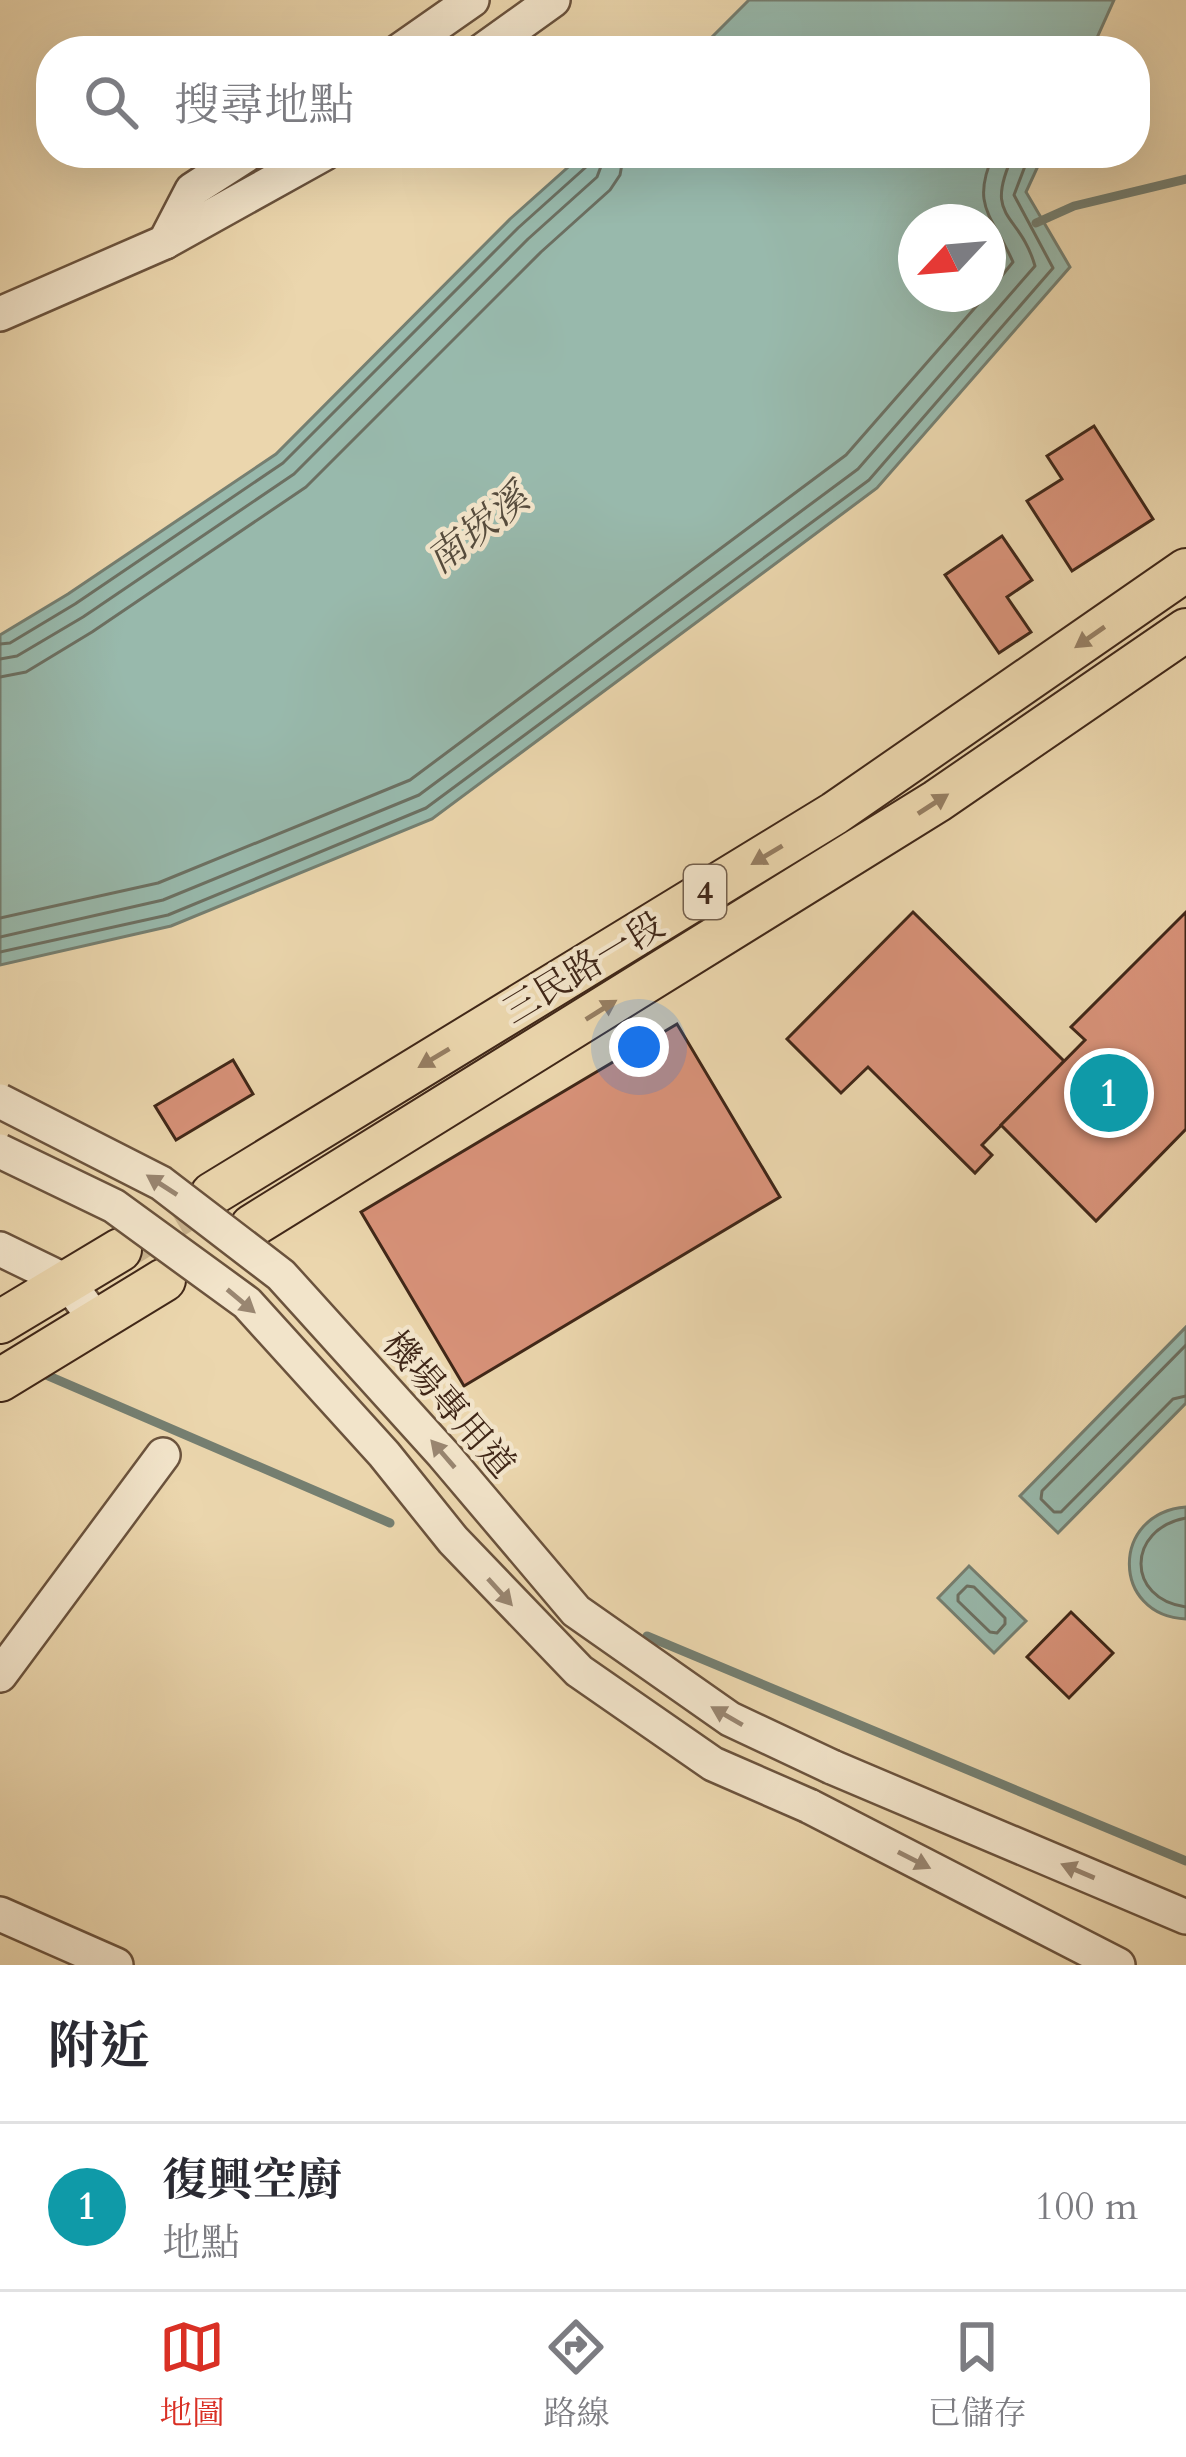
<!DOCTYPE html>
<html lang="zh-TW">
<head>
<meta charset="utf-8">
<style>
	body { margin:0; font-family:Cardo,"Noto Serif TC",serif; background:#f2f2f3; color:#2b2b33 }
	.compass { position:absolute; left:898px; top:204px; width:108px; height:108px; border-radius:50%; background:#fff; box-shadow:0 12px 48px #0002; rotate:244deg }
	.you { position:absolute; left:639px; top:1047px; width:42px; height:42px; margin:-30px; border:9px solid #fff; border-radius:50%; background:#1a73e8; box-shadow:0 0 0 18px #1a73e833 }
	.badge { display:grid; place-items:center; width:78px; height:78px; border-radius:50%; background:#d93025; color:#fff; font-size:39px; font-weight:700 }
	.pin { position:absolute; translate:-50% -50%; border:6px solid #fff; box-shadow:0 3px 12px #0006 }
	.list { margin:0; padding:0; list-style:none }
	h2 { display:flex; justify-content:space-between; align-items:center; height:156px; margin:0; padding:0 48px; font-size:51px }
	h2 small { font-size:39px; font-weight:400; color:#7c7c81 }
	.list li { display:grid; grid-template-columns:78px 1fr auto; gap:36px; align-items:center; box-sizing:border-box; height:168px; padding:0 48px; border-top:3px solid #e1e1e2 }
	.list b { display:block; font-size:45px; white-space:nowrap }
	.list p { margin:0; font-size:39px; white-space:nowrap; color:#7c7c81 }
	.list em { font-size:39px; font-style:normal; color:#7c7c81 }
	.icon { flex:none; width:66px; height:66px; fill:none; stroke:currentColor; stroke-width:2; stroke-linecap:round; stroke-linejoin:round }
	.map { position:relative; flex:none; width:1186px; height:1965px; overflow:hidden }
	.search { position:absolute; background:#fff; box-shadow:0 12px 48px #0002; left:36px; right:36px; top:36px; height:132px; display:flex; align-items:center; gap:30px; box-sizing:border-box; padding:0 42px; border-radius:48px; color:#7c7c81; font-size:45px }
	.sheet { height:324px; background:#fff }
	nav { display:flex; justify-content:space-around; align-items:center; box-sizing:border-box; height:168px; border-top:3px solid #e1e1e2; background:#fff; font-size:33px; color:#7c7c81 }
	nav a { display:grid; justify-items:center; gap:6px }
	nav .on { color:#d93025 }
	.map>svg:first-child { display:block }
</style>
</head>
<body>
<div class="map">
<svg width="1186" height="1965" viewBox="0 0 1186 1965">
	<rect width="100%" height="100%" fill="#ebd6ad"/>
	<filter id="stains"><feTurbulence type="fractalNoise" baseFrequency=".00167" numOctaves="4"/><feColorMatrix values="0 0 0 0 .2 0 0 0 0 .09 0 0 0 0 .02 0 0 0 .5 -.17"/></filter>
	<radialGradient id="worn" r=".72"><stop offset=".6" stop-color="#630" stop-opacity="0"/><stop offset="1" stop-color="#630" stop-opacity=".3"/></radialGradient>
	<g fill="#98b9ac" stroke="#757f71" stroke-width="3" fill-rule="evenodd">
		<polygon points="749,0 1114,0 1091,51 698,51"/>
		<path d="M584,153h460l-18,39 44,75 -193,221 -445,331 -261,107 -171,39v-330l68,-41 208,-140 234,-235zM988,222v72h-72v-72z"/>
		<polygon points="1186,1327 1186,1403 1058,1533 1020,1496"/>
		<path d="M1186,1507v112c-75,-3 -76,-106 0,-112z"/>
		<polygon points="969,1566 1026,1621 994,1653 938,1598"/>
	</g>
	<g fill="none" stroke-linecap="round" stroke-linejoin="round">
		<g stroke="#6c7062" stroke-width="3">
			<path d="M988,293l25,-31c-21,-47 -43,-56 -19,-109"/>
			<polyline points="0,644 10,643 75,604 283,463 518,228 586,167 591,153"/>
			<polyline points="0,659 17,656 83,617 294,474 528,239 597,177 606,153"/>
			<polyline points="0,677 26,672 92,632 306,487 541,252 610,190 620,175 624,153"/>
			<polyline points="0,918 158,883 410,780 846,455 987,294"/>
			<path d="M0,937l163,-37 256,-105 439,-326 177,-203c-16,-56 -53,-45 -21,-113"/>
			<polyline points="0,952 168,915 426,808 869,480 1053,268 1014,195 1030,153"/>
			<polyline points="1186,1345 1042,1491 1041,1499 1054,1512 1061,1512 1173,1399 1186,1396"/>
			<path d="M1186,1518c-60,11 -60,81 0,89"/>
			<polygon points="967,1586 974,1587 1005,1618 1005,1624 997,1633 990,1632 958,1601 958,1595"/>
		</g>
		<g stroke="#757f71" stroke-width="9">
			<polyline points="1036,223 1074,206 1186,179"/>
			<polyline points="37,1371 390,1523"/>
			<polyline points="647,1636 1186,1861"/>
		</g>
	</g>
	<g fill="#d89279" stroke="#402718" stroke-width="3">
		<polygon points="1094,426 1153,519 1072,571 1027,501 1062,479 1047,456"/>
		<polygon points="1002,536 1032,580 1007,597 1031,632 999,653 945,575"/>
		<polygon points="913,912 1064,1061 982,1145 992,1155 975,1173 868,1067 841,1093 787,1039"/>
		<polygon points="1186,912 1186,1129 1096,1221 1001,1125 1085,1040 1071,1027"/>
		<polygon points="677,1024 780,1197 464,1386 361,1212"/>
		<polygon points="233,1060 253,1094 176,1140 155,1106"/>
		<polygon points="1071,1612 1113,1653 1069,1698 1027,1657"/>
	</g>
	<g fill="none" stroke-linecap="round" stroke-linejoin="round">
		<polyline stroke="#c9b38f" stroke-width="42" stroke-dasharray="42 21" stroke-linecap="butt" points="120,1250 212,1194"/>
		<g stroke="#6b533d" stroke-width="38">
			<g id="minor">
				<polyline points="399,51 472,0"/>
				<polyline points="482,51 553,0"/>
				<polyline points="165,242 192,190 249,153"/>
				<polyline points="0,314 165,242 325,153"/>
				<polyline points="0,1249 68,1282 97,1322"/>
				<polyline points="0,1675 163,1455"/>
				<polyline points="832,1767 1186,1917"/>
				<polyline points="809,1806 1118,1965"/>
				<polyline points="0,1914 116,1965"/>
			</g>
		</g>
		<g stroke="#402718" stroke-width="46">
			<g id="major">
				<polyline points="212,1194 835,813 1186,570"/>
				<polyline points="252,1226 937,801 1186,630"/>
				<polyline points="0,1322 120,1250"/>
				<polyline points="0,1380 164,1280"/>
			</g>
		</g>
		<use href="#minor" stroke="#f2e4ca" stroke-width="33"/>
		<use href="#major" stroke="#ebd6ad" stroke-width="42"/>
		<g stroke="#6b533d" stroke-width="38" stroke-linecap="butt">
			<g id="minor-bridge">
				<polyline points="0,1101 161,1183 281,1275 443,1454 576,1611 730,1719 832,1767"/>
				<polyline points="0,1151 114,1206 247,1303 384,1454 453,1540 579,1671 713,1764 809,1806"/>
			</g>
		</g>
		<use href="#minor-bridge" stroke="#f2e4ca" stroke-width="33"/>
	</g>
	<defs><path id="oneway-solid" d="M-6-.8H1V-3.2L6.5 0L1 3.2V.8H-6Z" transform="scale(3)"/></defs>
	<g fill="#967e62">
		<use href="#oneway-solid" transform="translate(1090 637) rotate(145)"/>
		<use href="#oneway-solid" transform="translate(933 804) rotate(-33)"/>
		<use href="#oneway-solid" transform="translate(767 855) rotate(149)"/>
		<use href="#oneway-solid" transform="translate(601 1010) rotate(-32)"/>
		<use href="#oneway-solid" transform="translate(434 1058) rotate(149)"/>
	</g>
	<g fill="#998671">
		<use href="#oneway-solid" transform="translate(162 1185) rotate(-147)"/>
		<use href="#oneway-solid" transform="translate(241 1301) rotate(40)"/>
		<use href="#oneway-solid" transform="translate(443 1454) rotate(-131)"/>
		<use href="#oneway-solid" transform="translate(500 1592) rotate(48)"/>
		<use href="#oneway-solid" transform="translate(727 1716) rotate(-150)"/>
		<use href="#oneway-solid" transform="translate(914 1860) rotate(27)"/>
		<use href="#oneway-solid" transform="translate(1078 1871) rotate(-157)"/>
	</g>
	<g text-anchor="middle" stroke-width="9" stroke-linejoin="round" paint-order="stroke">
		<rect fill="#f2e4ca" stroke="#75604d" stroke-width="3" x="684" y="865" width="42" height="54" rx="9"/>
		<g font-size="33" font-weight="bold" fill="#402718">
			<text x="705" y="904">4</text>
		</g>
		<g font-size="36" fill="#402718" stroke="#f2e4ca">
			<text transform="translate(583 967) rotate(-31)" y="13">三民路一段</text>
			<text transform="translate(450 1404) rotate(49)" y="13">機場專用道</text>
		</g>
		<g font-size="39" font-style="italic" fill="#564c3d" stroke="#f2e4ca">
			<text transform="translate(477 528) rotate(-38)" y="14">南崁溪</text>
		</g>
	</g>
	<rect width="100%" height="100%" filter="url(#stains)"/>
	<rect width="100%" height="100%" fill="url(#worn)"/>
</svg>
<svg class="compass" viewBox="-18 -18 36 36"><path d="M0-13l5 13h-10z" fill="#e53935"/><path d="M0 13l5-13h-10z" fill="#7c7c81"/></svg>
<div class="you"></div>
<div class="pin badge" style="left:1109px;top:1093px;background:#0f9aa8">1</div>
<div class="search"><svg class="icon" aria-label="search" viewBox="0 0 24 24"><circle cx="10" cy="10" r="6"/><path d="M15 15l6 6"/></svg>搜尋地點</div>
</div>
<section class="sheet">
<h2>附近<small></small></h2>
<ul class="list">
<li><span class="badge" style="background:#0f9aa8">1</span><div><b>復興空廚</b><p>地點</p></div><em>100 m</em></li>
</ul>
</section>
<nav>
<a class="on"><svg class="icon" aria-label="map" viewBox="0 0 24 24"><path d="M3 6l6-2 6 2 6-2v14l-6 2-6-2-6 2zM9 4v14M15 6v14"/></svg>地圖</a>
<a><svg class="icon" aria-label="directions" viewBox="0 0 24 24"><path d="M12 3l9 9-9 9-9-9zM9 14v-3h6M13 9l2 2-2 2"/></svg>路線</a>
<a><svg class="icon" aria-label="saved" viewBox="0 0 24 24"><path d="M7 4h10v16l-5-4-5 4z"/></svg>已儲存</a>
</nav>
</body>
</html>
